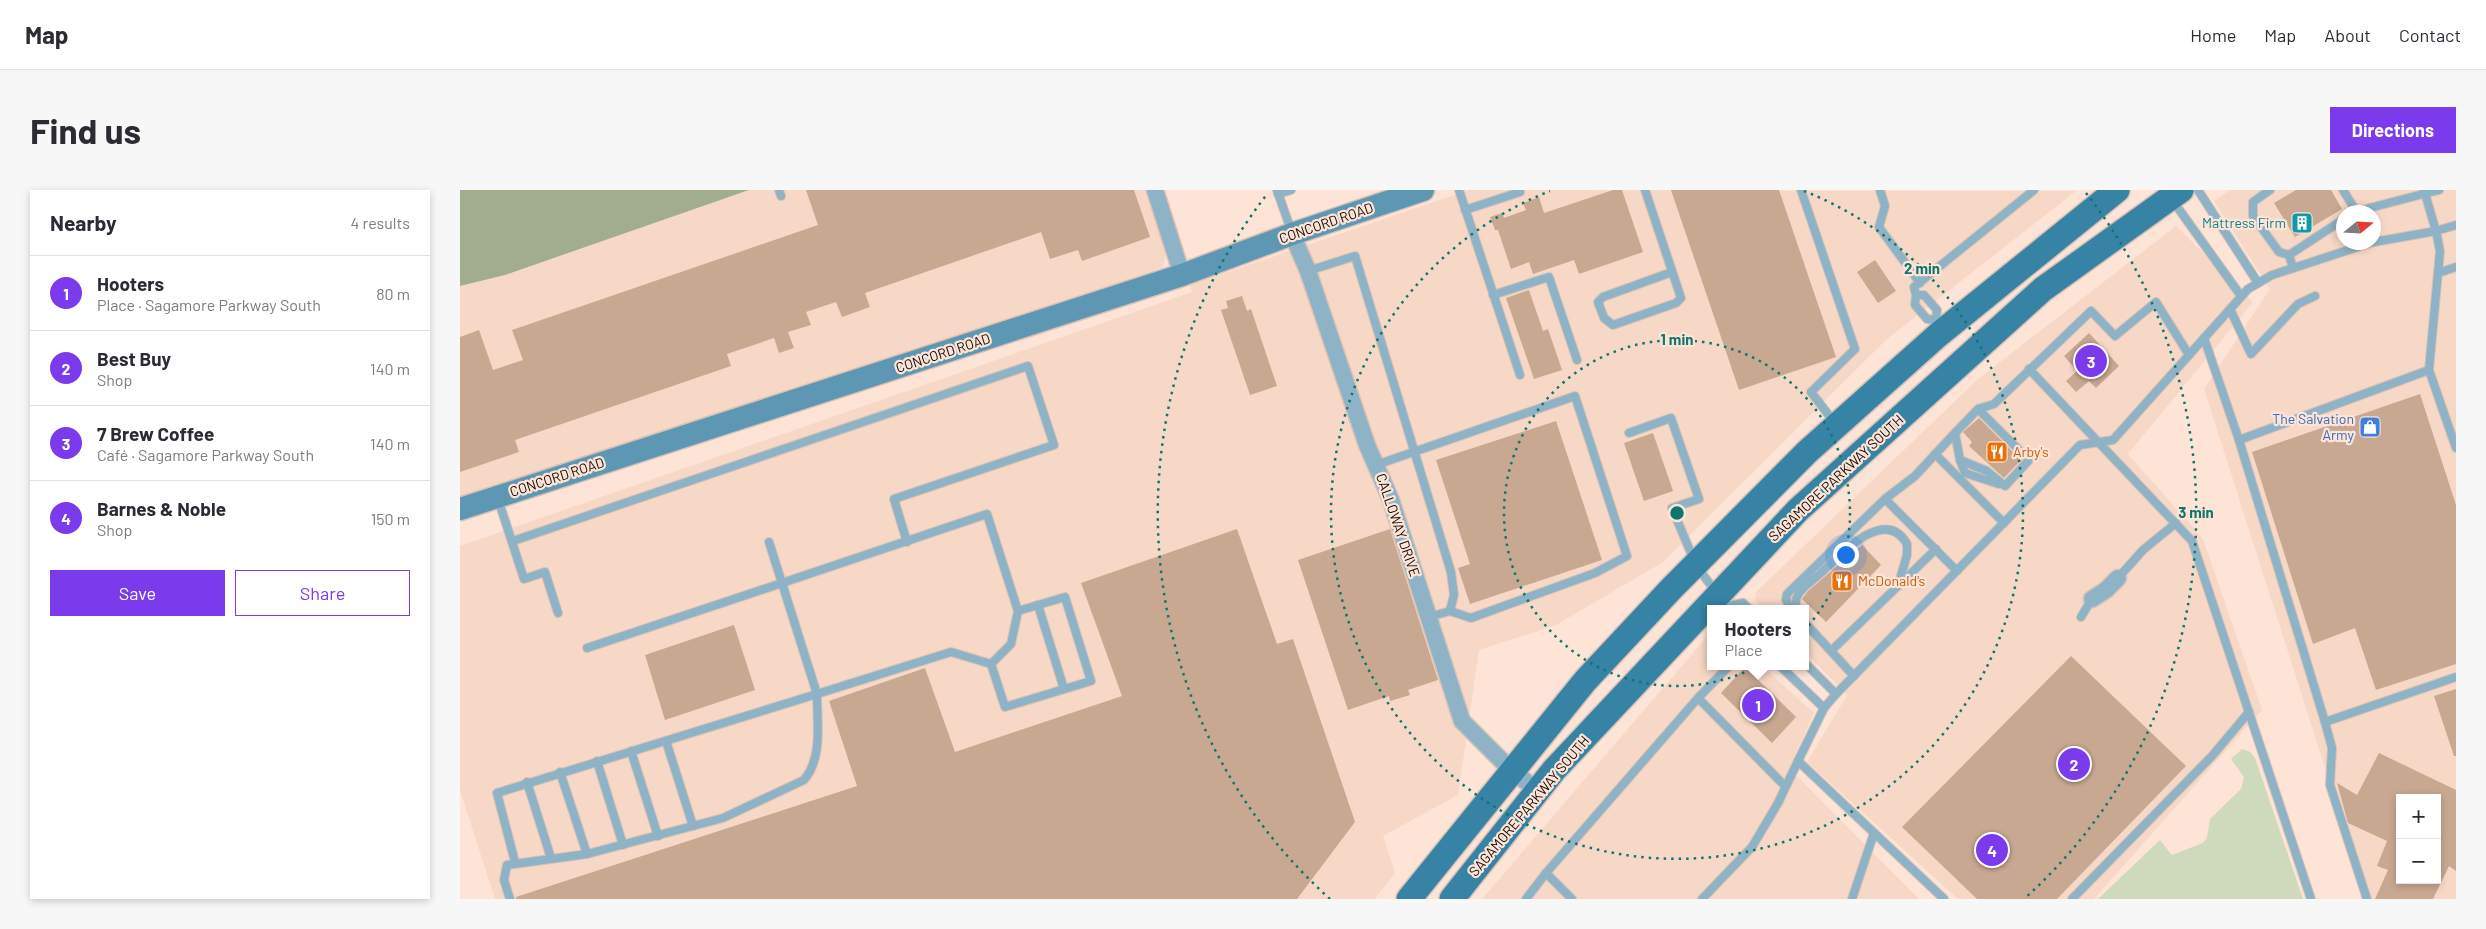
<!DOCTYPE html>
<html lang="en">
<head>
<meta charset="utf-8">
<style>
	body { margin:0; font-family:Barlow,sans-serif; background:#f7f7f7; color:#2b2b33 }
	.controls { position:absolute; right:15px; bottom:15px; display:grid; overflow:hidden; border-radius:0px; box-shadow:0 2px 8px #0003 }
	.controls button { width:45px; height:45px; display:grid; place-items:center; padding:0; border:0; border-bottom:1px solid #e1e1e2; background:#fff; color:#2b2b33; font:25px sans-serif }
	.compass { position:absolute; left:1876px; top:15px; width:45px; height:45px; border-radius:50%; background:#fff; box-shadow:0 2px 8px #0003; rotate:72deg }
	.you { position:absolute; left:1385px; top:364px; width:18px; height:18px; margin:-12px; border:4px solid #fff; border-radius:50%; background:#1a73e8; box-shadow:0 0 0 8px #1a73e833 }
	.badge { display:grid; place-items:center; width:32px; height:32px; border-radius:50%; background:#7c3aed; color:#fff; font-size:16px; font-weight:700 }
	.pin { position:absolute; translate:-50% -50%; border:2px solid #fff; box-shadow:0 1px 5px #0006 }
	.popup { position:absolute; left:1247px; top:415px; width:102px; height:65px; box-sizing:border-box; display:grid; place-content:center; border-radius:0px; background:#fff; filter:drop-shadow(0 1px 4px #0005); font-size:16px; white-space:nowrap; color:#7c7c81 }
	.popup b { font-size:19px; color:#2b2b33 }
	.popup::after { content:''; position:absolute; left:50%; top:100%; margin-left:-10px; border:10px solid transparent; border-top-color:#fff }
	.list { margin:0; padding:0; list-style:none }
	h2 { display:flex; justify-content:space-between; align-items:center; height:65px; margin:0; padding:0 20px; font-size:21px }
	h2 small { font-size:16px; font-weight:400; color:#7c7c81 }
	.list li { display:grid; grid-template-columns:32px 1fr auto; gap:15px; align-items:center; box-sizing:border-box; height:75px; padding:0 20px; border-top:1px solid #e1e1e2 }
	.list b { display:block; font-size:19px; white-space:nowrap }
	.list p { margin:0; font-size:16px; white-space:nowrap; color:#7c7c81 }
	.list em { font-size:16px; font-style:normal; color:#7c7c81 }
	.actions { display:flex; gap:10px; padding:15px 20px }
	.actions a { flex:1; padding:11px 0; border:1px solid #7c3aed; border-radius:0px; text-align:center; font-size:18px; color:#7c3aed }
	.actions .main { background:#7c3aed; color:#fff }
	.map { position:relative; flex:none; width:1996px; height:709px; overflow:hidden; border-radius:0px }
	header { display:flex; align-items:center; gap:30px; box-sizing:border-box; height:70px; padding:0 25px; background:#fff; border-bottom:1px solid #e1e1e2 }
	header strong { font-size:24px }
	nav { display:flex; gap:28px; margin-inline-start:auto; font-size:18px }
	.intro { display:flex; align-items:center; justify-content:space-between; box-sizing:border-box; height:120px; padding:0 30px }
	h1 { margin:0; font-size:35px }
	.button { padding:12px 22px; border-radius:0px; background:#7c3aed; color:#fff; font-size:18px; font-weight:700 }
	main { display:flex; gap:30px; padding:0 30px }
	aside { flex:1; background:#fff; border-radius:0px; box-shadow:0 2px 8px #0003 }
	.map>svg:first-child { display:block }
</style>
</head>
<body>
<header>
<strong>Map</strong>
<nav><a>Home</a><a>Map</a><a>About</a><a>Contact</a></nav>
</header>
<div class="intro"><h1>Find us</h1><a class="button">Directions</a></div>
<main>
<aside>
<h2>Nearby<small>4 results</small></h2>
<ul class="list">
<li><span class="badge">1</span><div><b>Hooters</b><p>Place · Sagamore Parkway South</p></div><em>80 m</em></li>
<li><span class="badge">2</span><div><b>Best Buy</b><p>Shop</p></div><em>140 m</em></li>
<li><span class="badge">3</span><div><b>7 Brew Coffee</b><p>Café · Sagamore Parkway South</p></div><em>140 m</em></li>
<li><span class="badge">4</span><div><b>Barnes &amp; Noble</b><p>Shop</p></div><em>150 m</em></li>
</ul>
<div class="actions"><a class="main">Save</a><a>Share</a></div>
</aside>
<div class="map">
<svg width="1996" height="709" viewBox="0 0 1996 709">
	<rect width="100%" height="100%" fill="#fde4d7"/>
	<g fill="#f7d8c6" fill-rule="evenodd">
		<polygon points="289,0 689,0 707,61 703,77 618,108 0,310 0,96 45,85"/>
		<polygon points="1009,0 1616,1 1427,149 1203,372 1096,435 1019,460 998,605 923,646 935,683 915,709 35,709 0,600 0,356 732,102 730,95"/>
		<path d="M1770,0h226v709h-89l-163,-510 66,-100 -56,-88zM1884,22h30v30h-30zM1940,608h37v82h-37z"/>
		<polygon points="1716,36 1793,112 1668,264 1743,349 1802,520 1634,709 1498,709 1347,572 1387,505 1346,463 1346,419 1303,419 1295,410 1296,402 1518,189"/>
		<polygon points="1250,443 1250,476 1302,476 1354,523 1329,578 1459,709 1022,709"/>
	</g>
	<polygon fill="#cfd9bc" points="1782,559 1790,562 1795,568 1843,709 1638,709 1700,650 1712,665 1743,653 1747,648 1750,629 1781,599 1784,587 1771,569"/>
	<polygon fill="#a1ad8c" points="0,0 289,0 45,85 0,96"/>
	<g fill="#c8a891" fill-rule="evenodd">
		<polygon points="346,0 674,0 690,47 622,71 618,60 590,69 581,42 405,103 410,117 382,127 376,112 346,122 351,135 328,142 334,158 319,163 314,148 267,164 271,176 55,250 59,262 0,282 0,147 19,140 33,180 63,170 52,140 358,35"/>
		<polygon points="1153,0 1162,0 1183,62 1119,84 1114,70 1073,84 1069,72 1051,79 1038,40 1035,40 1030,27 1042,23 1044,28 1066,20 1063,13 1079,7 1084,23"/>
		<polygon points="1211,0 1319,0 1376,167 1279,200"/>
		<polygon points="1836,0 1871,0 1882,19 1835,47 1814,13"/>
		<polygon points="1415,70 1436,101 1418,113 1397,82"/>
		<polygon points="1069,100 1083,141 1088,139 1102,180 1074,189 1046,108"/>
		<polygon points="782,106 787,121 791,119 817,196 790,205 761,120 768,118 766,111"/>
		<polygon points="1629,143 1659,176 1636,198 1629,191 1616,202 1606,191 1617,181 1604,166"/>
		<polygon points="1960,204 1996,315 1996,474 1916,500 1895,438 1853,454 1792,262"/>
		<polygon points="1519,228 1561,270 1544,288 1509,256 1512,252 1503,242"/>
		<polygon points="1096,231 1142,370 1010,414 998,378 1010,374 976,270"/>
		<polygon points="1193,243 1213,301 1184,311 1164,253"/>
		<polygon points="777,339 817,454 833,449 895,632 837,709 56,709 56,707 397,596 369,511 465,478 495,562 662,506 621,393"/>
		<polygon points="930,339 978,490 948,500 950,505 930,511 929,506 888,520 838,370"/>
		<polygon points="1402,355 1421,375 1366,432 1342,409 1348,401"/>
		<polygon points="274,435 295,500 205,530 185,465"/>
		<polygon points="1611,466 1726,576 1597,709 1517,709 1442,637"/>
		<polygon points="1285,477 1336,527 1312,553 1261,503"/>
		<polygon points="1996,499 1996,566 1994,566 1974,506"/>
		<path d="M1919,563l77,37v81l-7,-5 -16,33h-58l13,-29 -11,-4 10,-25 -39,-18 -11,-40 20,12zM1940,608h37v82h-37z"/>
	</g>
	<g fill="none" stroke-linecap="round" stroke-linejoin="round">
		<g stroke="#d8c1b6" stroke-width="10">
			<g id="lane">
				<polyline points="319,0 321,6"/>
				<polyline points="817,0 832,43"/>
				<polyline points="999,0 1060,185"/>
				<polyline points="1185,0 1221,108 1216,113 1153,135 1144,128 1138,112 1143,107 1212,82"/>
				<polyline points="1341,0 1395,159 1351,202 1374,232"/>
				<polyline points="1420,0 1425,16 1419,37 1460,93"/>
				<polyline points="1738,0 1798,93"/>
				<polyline points="1810,0 1793,12 1793,26 1819,62 1829,65 1833,78"/>
				<polyline points="1883,0 1896,21"/>
				<polyline points="818,4 831,0"/>
				<polyline points="1713,11 1781,106"/>
				<polyline points="1005,20 1060,2"/>
				<polyline points="1894,22 1979,0"/>
				<polyline points="1914,52 1976,41 1964,0"/>
				<polyline points="1829,65 1884,29"/>
				<polyline points="848,81 895,66 991,382 994,405 990,421"/>
				<polyline points="1978,83 1996,77"/>
				<polyline points="1033,105 1089,87 1117,170"/>
				<polyline points="1456,105 1464,105 1477,120 1476,130 1467,129 1455,115 1456,105 1454,97 1574,0"/>
				<polyline points="1770,119 1791,164 1838,114 1855,106"/>
				<polyline points="1744,148 1779,250 1969,180 1980,61 1976,41 1996,35"/>
				<polyline points="1569,179 1732,351 1851,709"/>
				<polyline points="1969,180 1996,258"/>
				<polyline points="1518,219 1569,270 1545,296 1527,281 1500,270 1495,243 1518,219 1534,214 1631,121 1655,146 1696,112 1729,165"/>
				<polyline points="1169,243 1211,228 1239,309 1212,318 1236,375 1268,419"/>
				<polyline points="1779,250 1865,532"/>
				<polyline points="1475,264 1544,333"/>
				<polyline points="1500,270 1505,283 1539,294"/>
				<polyline points="916,275 1115,206 1167,366 1135,383 1011,428 990,421 969,427"/>
				<polyline points="38,309 64,389 85,382 98,423"/>
				<polyline points="1425,309 1497,381"/>
				<polyline points="53,351 568,176 594,255 434,309 447,352"/>
				<polyline points="1658,388 1683,360 1716,333"/>
				<polyline points="578,415 604,499"/>
				<polyline points="1268,416 1283,413 1289,419"/>
				<polyline points="1331,419 1326,410 1327,404 1425,309 1455,286 1495,243"/>
				<path d="M1336,419c0,-3 -1,-9 1,-12 3,-9 18,-18 25,-25 18,-17 63,-67 85,-28v11l-9,31"/>
				<polyline points="1621,427 1632,409"/>
				<polyline points="1346,434 1394,486"/>
				<polyline points="127,458 322,393 309,352"/>
				<polyline points="1371,461 1476,359"/>
				<polyline points="531,474 551,454 558,421 605,407 631,491 545,517 531,474 491,462 357,504 322,393 527,324 558,421"/>
				<polyline points="1346,474 1376,504"/>
				<polyline points="1320,476 1364,518"/>
				<polyline points="1238,508 1325,596"/>
				<polyline points="206,551 233,636"/>
				<polyline points="171,561 198,646"/>
				<polyline points="137,571 163,655"/>
				<polyline points="1338,571 1364,518 1376,504 1620,255 1653,250 1788,99 1812,85 1913,52"/>
				<polyline points="100,582 127,664"/>
				<polyline points="67,592 91,668"/>
				<path d="M50,709l-6,-19 3,-15 80,-11 136,-36 81,-38c19,-22 13,-58 13,-86l-320,99 18,69"/>
				<polyline points="1066,709 1086,683"/>
				<polyline points="1112,709 1086,683 1238,508 1269,476"/>
				<polyline points="1242,709 1292,657 1318,613 1338,571 1484,709"/>
				<polyline points="1392,709 1414,643"/>
				<polyline points="1612,709 1752,566 1789,522"/>
				<polyline points="1907,709 1870,595 1872,558 1865,532 1996,487"/>
			</g>
		</g>
		<g stroke="#d8c1b6" stroke-width="19">
			<g id="street">
				<polyline points="695,0 722,85"/>
				<polyline points="832,44 848,81 907,255 931,310 1002,531 1051,580 1078,601"/>
				<polyline points="1632,409 1646,400 1658,388"/>
			</g>
		</g>
		<g stroke="#d8c1b6" stroke-width="25">
			<polyline id="secondary" points="0,319 722,85 832,44 963,0"/>
		</g>
		<g stroke="#d8c1b6" stroke-width="28">
			<g id="primary">
				<polyline points="949,709 1125,491 1211,399 1347,262 1478,145 1657,0"/>
				<polyline points="992,709 1094,580 1338,320 1583,99 1721,0"/>
			</g>
		</g>
		<use href="#lane" stroke="#8eb3c7" stroke-width="8"/>
		<use href="#street" stroke="#8eb3c7" stroke-width="16"/>
		<use href="#secondary" stroke="#5e97b4" stroke-width="22"/>
		<use href="#primary" stroke="#3683a6" stroke-width="25"/>
	</g>
	<g fill="none" stroke="#0f766e" stroke-width="2.5" stroke-dasharray="2.5 5">
		<circle cx="1217" cy="323" r="173"/>
		<path d="M1344 1A346 346 0 1 1 1090 1"/>
		<path d="M870 709A519 519 0 0 1 808 3M1626 3A519 519 0 0 1 1564 709"/>
	</g>
	<defs>
		<g id="building-square" transform="scale(1.125)"><rect x="-9" y="-9" width="18" height="18" rx="4" fill="#0f9aa8" stroke="#fde4d7"/><path d="M-4-6H4V6H1V3H-1V6H-4ZM-2.5-4.3h1.7v1.8h-1.7ZM.8-4.3h1.7v1.8H.8ZM-2.5-1h1.7V.8h-1.7ZM.8-1h1.7V.8H.8Z" fill="#fff"/></g>
		<g id="shop-square" transform="scale(1.125)"><rect x="-9" y="-9" width="18" height="18" rx="4" fill="#3f7fe0" stroke="#fde4d7"/><path d="M-5-2.5h2.3a2.7 3.5 0 0 1 5.4 0H5L5.5 6h-11ZM-1.5-2.5h3a1.5 2.3 0 0 0-3 0Z" fill="#fff"/></g>
		<g id="restaurant-square" transform="scale(1.125)"><rect x="-9" y="-9" width="18" height="18" rx="4" fill="#e8710a" stroke="#fde4d7"/><path d="M-5-6h1v4h1v-4h1v4h1v-4h1v5L-1.5 .5V6h-2V.5L-5-1ZM5-6V6H3V1.5H1.5Q1.5-4 5-6Z" fill="#fff"/></g>
	</defs>
	<g fill-rule="evenodd">
		<use href="#building-square" x="1842" y="33"/>
		<use href="#shop-square" x="1910" y="237"/>
		<use href="#restaurant-square" x="1537" y="262"/>
		<use href="#restaurant-square" x="1382" y="391"/>
	</g>
	<g text-anchor="middle" stroke-width="4.5" stroke-linejoin="round" paint-order="stroke">
		<g font-size="14" fill="#130b07" stroke="#fde4d7">
			<text transform="translate(866 33) rotate(-19)" y="5">CONCORD ROAD</text>
			<text transform="translate(483 163) rotate(-18)" y="5">CONCORD ROAD</text>
			<text transform="translate(97 287) rotate(-18)" y="5">CONCORD ROAD</text>
			<text transform="translate(1376 288) rotate(-43)" y="5">SAGAMORE PARKWAY SOUTH</text>
			<text transform="translate(938 335) rotate(71)" y="5">CALLOWAY DRIVE</text>
			<text transform="translate(1069 616) rotate(-50)" y="5">SAGAMORE PARKWAY SOUTH</text>
		</g>
		<g font-size="14" fill="#0d838f" stroke="#fde4d7" text-anchor="end">
			<text x="1826" y="38">Mattress Firm</text>
		</g>
		<g font-size="14" fill="#366cbe" stroke="#fde4d7" text-anchor="end">
			<text x="1894" y="234">The Salvation<tspan x="1894" dy="16">Army</tspan></text>
		</g>
		<g font-size="14" fill="#c56008" stroke="#fde4d7" text-anchor="start">
			<text x="1553" y="267">Arby's</text>
			<text x="1398" y="396">McDonald's</text>
		</g>
	</g>
	<circle cx="1217" cy="323" r="8" fill="#0f766e" stroke="#fde4d7" stroke-width="2.5"/>
	<g font-size="15" text-anchor="middle" font-weight="bold" fill="#0f766e" stroke="#fde4d7" stroke-width="4.5" stroke-linejoin="round" paint-order="stroke">
		<text x="1462" y="84">2 min</text>
		<text x="1217" y="155">1 min</text>
		<text x="1736" y="328">3 min</text>
	</g>
</svg>
<div class="controls">
<button>+</button>
<button>−</button>
</div>
<svg class="compass" viewBox="-18 -18 36 36"><path d="M0-13l5 13h-10z" fill="#e53935"/><path d="M0 13l5-13h-10z" fill="#7c7c81"/></svg>
<div class="you"></div>
<div class="pin badge" style="left:1298px;top:515px">1</div>
<div class="popup"><b>Hooters</b>Place</div>
<div class="pin badge" style="left:1614px;top:574px">2</div>
<div class="pin badge" style="left:1631px;top:171px">3</div>
<div class="pin badge" style="left:1532px;top:660px">4</div>
</div>
</main>
</body>
</html>
